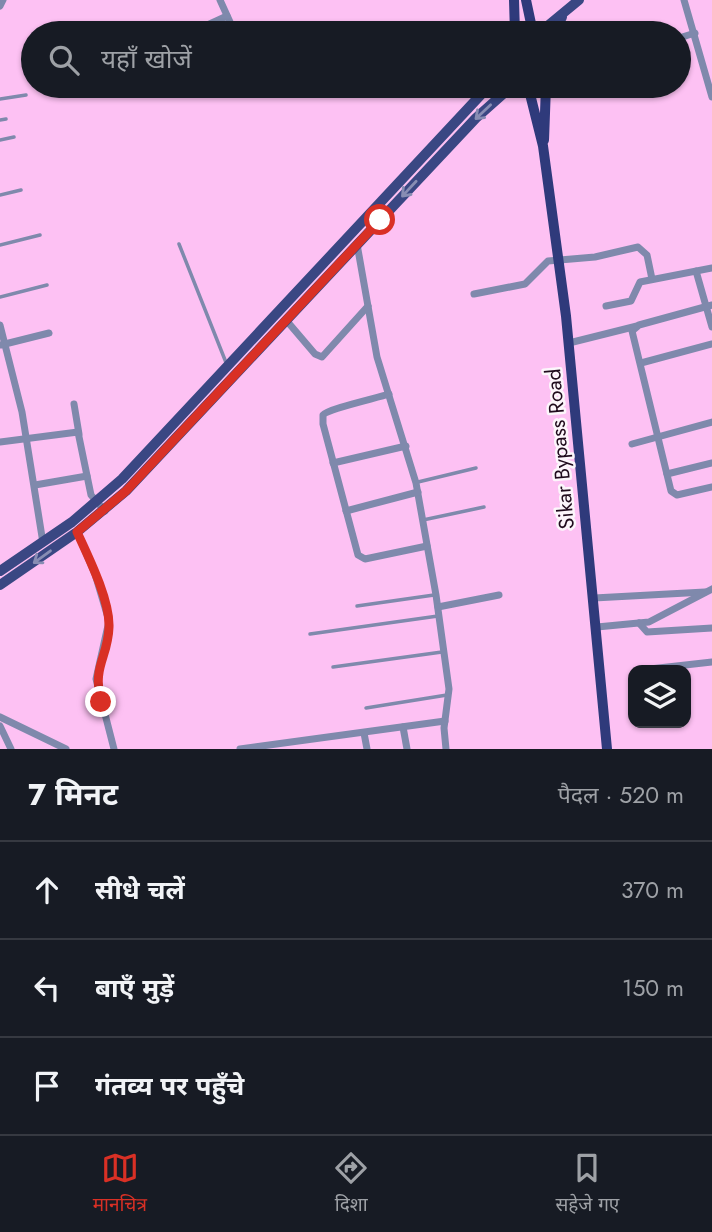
<!DOCTYPE html>
<html lang="hi">
<head>
<meta charset="utf-8">
<style>
	body { margin:0; font-family:Jost,"Noto Sans Devanagari",sans-serif; background:#242831; color:#f1f3f6 }
	.controls { position:absolute; right:21px; bottom:21px; display:grid; overflow:hidden; border-radius:14px; box-shadow:0 2px 5px #0004 }
	.controls button { width:63px; height:63px; display:grid; place-items:center; padding:0; border:0; border-bottom:2px solid #363941; background:#171b24; color:#f1f3f6; font:35px sans-serif }
	.stop { position:absolute; width:21px; height:21px; margin:-16px; border:5px solid #d93025; border-radius:50%; background:#fff }
	.stop.end { background:#d93025; border-color:#fff; box-shadow:0 2px 7px #0008 }
	.list { margin:0; padding:0; list-style:none }
	h2 { display:flex; justify-content:space-between; align-items:center; height:91px; margin:0; padding:0 28px; font-size:30px }
	h2 small { font-size:23px; font-weight:400; color:#9ea1a6 }
	.list li { display:grid; grid-template-columns:46px 1fr auto; gap:21px; align-items:center; box-sizing:border-box; height:98px; padding:0 28px; border-top:2px solid #363941 }
	.list b { display:block; font-size:26px; white-space:nowrap }
	.list em { font-size:23px; font-style:normal; color:#9ea1a6 }
	.icon { flex:none; width:38px; height:38px; fill:none; stroke:currentColor; stroke-width:2; stroke-linecap:round; stroke-linejoin:round }
	.map { position:relative; flex:none; width:712px; height:749px; overflow:hidden }
	.search { position:absolute; background:#171b24; box-shadow:0 2px 5px #0004; left:21px; right:21px; top:21px; height:77px; display:flex; align-items:center; gap:18px; box-sizing:border-box; padding:0 24px; border-radius:38px; color:#9ea1a6; font-size:26px }
	.sheet { height:385px; background:#171b24 }
	nav { display:flex; justify-content:space-around; align-items:center; box-sizing:border-box; height:98px; border-top:2px solid #363941; background:#171b24; font-size:19px; color:#9ea1a6 }
	nav a { display:grid; justify-items:center; gap:4px }
	nav .on { color:#d93025 }
	.map>svg:first-child { display:block }
</style>
</head>
<body>
<div class="map">
<svg width="712" height="749" viewBox="0 0 712 749">
	<rect width="100%" height="100%" fill="#fdc1f3"/>
	<g fill="none" stroke-linecap="round" stroke-linejoin="round">
		<g stroke="#7f89ac" stroke-width="3.5">
			<polyline points="0,99 26,95"/>
			<polyline points="0,120 6,119"/>
			<polyline points="0,140 14,137"/>
			<polyline points="0,195 21,190"/>
			<polyline points="179,244 227,365"/>
			<polyline points="0,245 40,235"/>
			<polyline points="0,297 47,285"/>
			<polyline points="418,482 476,468"/>
			<polyline points="423,520 484,507"/>
			<polyline points="357,606 434,595"/>
			<polyline points="310,634 438,616"/>
			<polyline points="333,667 442,652"/>
			<polyline points="366,708 447,695"/>
		</g>
		<g stroke="#7f89ac" stroke-width="7">
			<polyline points="220,0 235,33"/>
			<polyline points="684,0 712,97"/>
			<polyline points="0,6 3,0"/>
			<polyline points="190,33 227,16"/>
			<polyline points="679,38 695,33"/>
			<polyline points="357,244 377,357 416,483 436,595 449,689 444,728 446,749"/>
			<polyline points="696,271 712,327"/>
			<polyline points="474,294 525,284 548,261 595,257 638,247 647,255 652,279"/>
			<polyline points="712,305 639,325 632,331 671,491 677,495 712,487"/>
			<polyline points="606,306 631,301 640,282 712,268"/>
			<polyline points="286,320 315,354 322,357 368,306"/>
			<polyline points="0,325 22,412 43,543"/>
			<polyline points="569,343 637,326"/>
			<polyline points="1,345 49,333"/>
			<polyline points="641,363 712,344"/>
			<path d="M389,394c-12,4 -62,15 -66,21v9l35,131 7,4 62,-13"/>
			<polyline points="74,404 79,434"/>
			<polyline points="0,442 78,432 91,495 105,511"/>
			<polyline points="632,444 712,422"/>
			<polyline points="333,463 406,446"/>
			<polyline points="667,474 712,463"/>
			<polyline points="35,485 87,476"/>
			<polyline points="346,511 418,492"/>
			<polyline points="77,532 95,574 109,621 96,679 114,749"/>
			<polyline points="594,598 705,592"/>
			<polyline points="438,607 499,595"/>
			<polyline points="639,623 647,632 712,628"/>
			<polyline points="597,627 649,622 712,589"/>
			<polyline points="641,670 712,662"/>
			<polyline points="0,717 66,749"/>
			<polyline points="0,726 11,749"/>
			<polyline points="403,727 407,749"/>
			<polyline points="364,733 367,749"/>
			<polyline points="240,749 445,721"/>
		</g>
		<g stroke="#3a4783" stroke-width="10">
			<polyline points="539,33 579,0"/>
			<polyline points="554,33 562,17"/>
			<polyline points="0,571 72,522 122,479 489,86"/>
			<polyline points="0,585 77,532 126,491 476,118 512,86"/>
		</g>
		<g stroke="#2f3a7b" stroke-width="10">
			<polyline points="514,0 515,33"/>
			<polyline points="526,0 533,33"/>
			<polyline points="528,86 543,146 566,316 607,749"/>
			<polyline points="544,140 546,86"/>
		</g>
	</g>
	<defs><path id="oneway-shaft" d="M-6 0H5M1.5-3L5.5 0L1.5 3" fill="none" stroke-width="1.6" stroke-linecap="round" stroke-linejoin="round" transform="scale(1.75)"/></defs>
	<g stroke="#888db3">
		<use href="#oneway-shaft" transform="translate(483 112) rotate(137)"/>
		<use href="#oneway-shaft" transform="translate(409 189) rotate(133)"/>
		<use href="#oneway-shaft" transform="translate(42 557) rotate(144)"/>
	</g>
	<g fill="none" stroke-linecap="round" stroke-linejoin="round">
		<path stroke="#d93025" stroke-width="9" d="M101,702c-9,-36 7,-44 8,-75 1,-27 -21,-71 -32,-95l49,-41 254,-271"/>
	</g>
	<g text-anchor="middle" stroke-width="5" stroke-linejoin="round" paint-order="stroke">
		<g font-size="21" fill="#200b1d" stroke="#fcf6fb">
			<text transform="translate(560 449) rotate(-95)" y="7">Sikar Bypass Road</text>
		</g>
	</g>
</svg>
<div class="controls">
<button><svg class="icon" aria-label="layers" viewBox="0 0 24 24"><path d="M12 4l9 5-9 5-9-5zM3 14l9 5 9-5"/></svg></button>
</div>
<div class="stop" style="left:380px;top:220px"></div>
<div class="stop end" style="left:101px;top:702px"></div>
<div class="search"><svg class="icon" aria-label="search" viewBox="0 0 24 24"><circle cx="10" cy="10" r="6"/><path d="M15 15l6 6"/></svg>यहाँ खोजें</div>
</div>
<section class="sheet">
<h2>7 मिनट<small>पैदल · 520 m</small></h2>
<ul class="list">
<li><svg class="icon" aria-label="ahead" viewBox="0 0 24 24"><path d="M12 20V5M6 11l6-6 6 6"/></svg><div><b>सीधे चलें</b></div><em>370 m</em></li>
<li><svg class="icon" aria-label="left" viewBox="0 0 24 24"><path d="M17 20v-9H6M10 6l-5 5 5 5"/></svg><div><b>बाएँ मुड़ें</b></div><em>150 m</em></li>
<li><svg class="icon" aria-label="arrive" viewBox="0 0 24 24"><path d="M6 21V4h12l-3 4 3 4H6"/></svg><div><b>गंतव्य पर पहुँचे</b></div></li>
</ul>
</section>
<nav>
<a class="on"><svg class="icon" aria-label="map" viewBox="0 0 24 24"><path d="M3 6l6-2 6 2 6-2v14l-6 2-6-2-6 2zM9 4v14M15 6v14"/></svg>मानचित्र</a>
<a><svg class="icon" aria-label="directions" viewBox="0 0 24 24"><path d="M12 3l9 9-9 9-9-9zM9 14v-3h6M13 9l2 2-2 2"/></svg>दिशा</a>
<a><svg class="icon" aria-label="saved" viewBox="0 0 24 24"><path d="M7 4h10v16l-5-4-5 4z"/></svg>सहेजे गए</a>
</nav>
</body>
</html>
